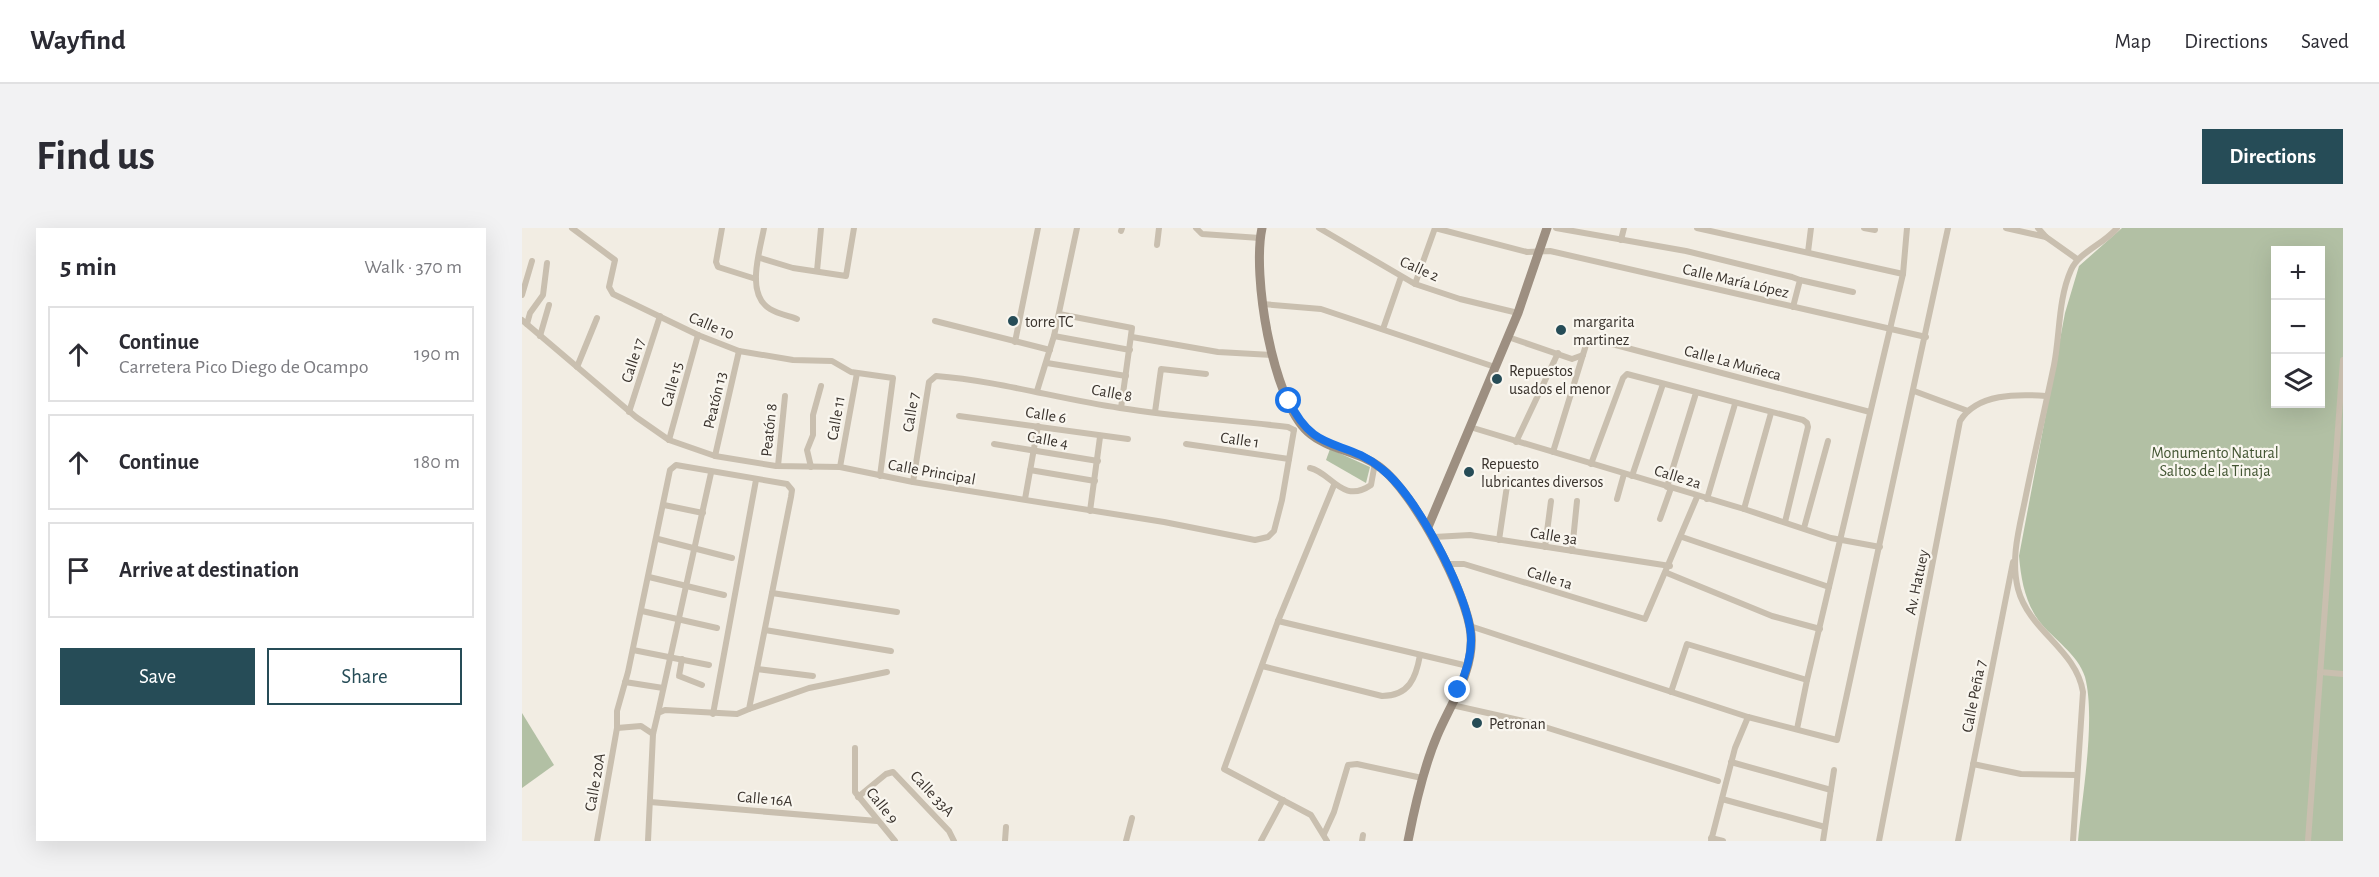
<!DOCTYPE html>
<html lang="en">
<head>
<meta charset="utf-8">
<style>
	body { margin:0; font-family:"Alegreya Sans",sans-serif; background:#f2f2f3; color:#2b2b33 }
	.controls { position:absolute; right:18px; top:18px; display:grid; overflow:hidden; border-radius:0px; box-shadow:0 6px 24px #0002 }
	.controls button { width:54px; height:54px; display:grid; place-items:center; padding:0; border:0; border-bottom:2px solid #e1e1e2; background:#fff; color:#2b2b33; font:30px sans-serif }
	.stop { position:absolute; width:18px; height:18px; margin:-14px; border:4px solid #1a73e8; border-radius:50%; background:#fff }
	.stop.end { background:#1a73e8; border-color:#fff; box-shadow:0 2px 6px #0008 }
	.list { margin:0; padding:0; list-style:none }
	h2 { display:flex; justify-content:space-between; align-items:center; height:78px; margin:0; padding:0 24px; font-size:26px }
	h2 small { font-size:20px; font-weight:400; color:#7c7c81 }
	.list li { display:grid; grid-template-columns:39px 1fr auto; gap:18px; align-items:center; box-sizing:border-box; height:96px; margin:0 12px 12px; padding:0 12px; border:2px solid #e1e1e2; border-radius:0px }
	.list b { display:block; font-size:22px; white-space:nowrap }
	.list p { margin:0; font-size:20px; white-space:nowrap; color:#7c7c81 }
	.list em { font-size:20px; font-style:normal; color:#7c7c81 }
	.actions { display:flex; gap:12px; padding:18px 24px }
	.actions a { flex:1; padding:14px 0; border:2px solid #264c57; border-radius:0px; text-align:center; font-size:21px; color:#264c57 }
	.actions .main { background:#264c57; color:#fff }
	.icon { flex:none; width:33px; height:33px; fill:none; stroke:currentColor; stroke-width:2; stroke-linecap:round; stroke-linejoin:round }
	.map { position:relative; flex:none; width:1821px; height:613px; overflow:hidden; border-radius:0px }
	header { display:flex; align-items:center; gap:36px; box-sizing:border-box; height:84px; padding:0 30px; background:#fff; border-bottom:2px solid #e1e1e2 }
	header strong { font-size:28px }
	nav { display:flex; gap:33px; margin-inline-start:auto; font-size:21px }
	.intro { display:flex; align-items:center; justify-content:space-between; box-sizing:border-box; height:144px; padding:0 36px }
	h1 { margin:0; font-size:42px }
	.button { padding:15px 27px; border-radius:0px; background:#264c57; color:#fff; font-size:21px; font-weight:700 }
	main { display:flex; gap:36px; padding:0 36px }
	aside { flex:1; background:#fff; border-radius:0px; box-shadow:0 6px 24px #0002 }
	.map>svg:first-child { display:block }
</style>
</head>
<body>
<header>
<strong>Wayfind</strong>
<nav><a>Map</a><a>Directions</a><a>Saved</a></nav>
</header>
<div class="intro"><h1>Find us</h1><a class="button">Directions</a></div>
<main>
<aside>
<h2>5 min<small>Walk · 370 m</small></h2>
<ul class="list">
<li><svg class="icon" aria-label="ahead" viewBox="0 0 24 24"><path d="M12 20V5M6 11l6-6 6 6"/></svg><div><b>Continue</b><p>Carretera Pico Diego de Ocampo</p></div><em>190 m</em></li>
<li><svg class="icon" aria-label="ahead" viewBox="0 0 24 24"><path d="M12 20V5M6 11l6-6 6 6"/></svg><div><b>Continue</b></div><em>180 m</em></li>
<li><svg class="icon" aria-label="arrive" viewBox="0 0 24 24"><path d="M6 21V4h12l-3 4 3 4H6"/></svg><div><b>Arrive at destination</b></div></li>
</ul>
<div class="actions"><a class="main">Save</a><a>Share</a></div>
</aside>
<div class="map">
<svg width="1821" height="613" viewBox="0 0 1821 613">
	<rect width="100%" height="100%" fill="#f2ede3"/>
	<g fill="#b2c0a4" fill-rule="evenodd">
		<path d="M1600,0h221v613h-265c4,-45 18,-122 7,-164 -7,-23 -32,-38 -46,-56 -14,-19 -18,-42 -20,-65l46,-243 14,-47zM1754,22h44v154h-44z"/>
		<polygon points="808,221 848,239 844,255 804,232"/>
		<polygon points="0,485 32,537 0,560"/>
	</g>
	<g fill="none" stroke-linecap="round" stroke-linejoin="round">
		<g stroke="#c9bfaf" stroke-width="6">
			<polyline points="50,0 93,32 87,59 91,66 176,107 217,123 271,132 310,133 329,144 371,150 358,248"/>
			<polyline points="200,0 194,34 196,39 234,51"/>
			<path d="M242,0c-4,23 -19,66 6,81 8,5 19,7 27,10"/>
			<polyline points="674,0 680,6 738,10"/>
			<polyline points="797,0 893,56 938,71 996,85"/>
			<polyline points="913,0 1005,24 1028,23 1404,109"/>
			<polyline points="1034,0 1164,23 1270,49 1278,52 1271,79"/>
			<polyline points="1175,0 1381,46"/>
			<polyline points="1342,0 1353,2"/>
			<polyline points="1484,0 1524,9 1555,31"/>
			<polyline points="1516,0 1524,9"/>
			<polyline points="599,3 600,0"/>
			<polyline points="1099,12 1102,0"/>
			<polyline points="635,17 637,0"/>
			<polyline points="1286,24 1289,0"/>
			<polyline points="238,30 271,40 324,48 332,0"/>
			<polyline points="295,43 299,0"/>
			<polyline points="1278,52 1331,64"/>
			<polyline points="893,56 913,0"/>
			<polyline points="0,67 10,33"/>
			<polyline points="740,76 799,81 973,139"/>
			<polyline points="537,86 610,100 599,180"/>
			<polyline points="0,92 114,189 147,212 193,228 254,238 318,239 391,254 642,294 733,312 746,309 752,303 760,272 772,202"/>
			<polyline points="413,93 528,122"/>
			<polyline points="5,96 8,85 21,67 25,35"/>
			<polyline points="861,101 879,49"/>
			<polyline points="18,108 27,77"/>
			<polyline points="532,108 608,122"/>
			<polyline points="610,109 696,124 751,127"/>
			<polyline points="986,109 1050,131 1061,127"/>
			<polyline points="493,114 516,0"/>
			<polyline points="525,135 604,148"/>
			<polyline points="55,139 75,90"/>
			<polyline points="515,163 532,108 555,0"/>
			<polyline points="1392,163 1446,183"/>
			<polyline points="107,184 138,88"/>
			<polyline points="633,184 639,141 684,146"/>
			<polyline points="437,188 606,211"/>
			<polyline points="948,199 1222,281 1309,310 1358,319"/>
			<polyline points="147,212 176,107"/>
			<polyline points="994,214 1036,125"/>
			<polyline points="472,216 576,233"/>
			<polyline points="664,216 767,231"/>
			<polyline points="1031,224 1064,117 1071,111 1348,184"/>
			<polyline points="193,228 217,123"/>
			<polyline points="1069,236 1101,150 1105,146 1281,192 1285,195 1286,199 1263,294"/>
			<polyline points="256,238 263,168"/>
			<polyline points="289,239 285,222 291,207 291,187 299,158"/>
			<polyline points="318,239 335,145"/>
			<path d="M788,240c21,4 32,37 61,17l4,-22"/>
			<polyline points="508,242 573,253"/>
			<polyline points="1110,248 1141,156"/>
			<path d="M391,254l16,-100 7,-6c63,5 123,23 184,32 56,9 112,12 168,19l6,3"/>
			<polyline points="1145,259 1174,165"/>
			<polyline points="503,271 516,198"/>
			<polyline points="1095,271 1102,246"/>
			<polyline points="1185,271 1213,176"/>
			<polyline points="142,277 181,285"/>
			<polyline points="1222,281 1249,185"/>
			<polyline points="568,283 578,209"/>
			<polyline points="1138,291 1149,260"/>
			<polyline points="1282,300 1306,213"/>
			<polyline points="912,309 948,307 1148,338"/>
			<polyline points="1160,309 1307,359"/>
			<polyline points="136,311 210,330"/>
			<polyline points="977,312 986,251"/>
			<polyline points="1023,319 1029,273"/>
			<polyline points="1050,323 1055,273"/>
			<polyline points="923,336 942,336 1123,391 1175,269"/>
			<polyline points="1145,345 1250,388 1298,401"/>
			<polyline points="127,349 202,367"/>
			<polyline points="250,365 375,384"/>
			<polyline points="120,383 195,400"/>
			<polyline points="756,393 946,438"/>
			<polyline points="948,398 1226,489 1315,512 1426,0"/>
			<polyline points="243,402 369,423"/>
			<polyline points="111,422 187,437"/>
			<polyline points="160,431 157,448 180,457"/>
			<path d="M740,438l120,30c27,0 34,-18 38,-41"/>
			<polyline points="235,441 291,448"/>
			<polyline points="1798,444 1821,446"/>
			<polyline points="103,454 141,460"/>
			<polyline points="1149,464 1165,416 1285,452"/>
			<polyline points="930,477 1010,495 1196,553"/>
			<polyline points="227,481 287,460 365,444"/>
			<polyline points="136,485 189,245"/>
			<polyline points="191,486 234,252"/>
			<polyline points="95,500 119,498 131,506"/>
			<polyline points="1275,501 1285,452 1381,46 1385,0"/>
			<polyline points="333,520 333,564 373,613"/>
			<polyline points="1209,534 1309,562"/>
			<polyline points="1451,536 1499,546 1554,547"/>
			<polyline points="336,569 364,546 371,544 427,603 432,613"/>
			<polyline points="1200,571 1303,599"/>
			<polyline points="128,574 355,593"/>
			<polyline points="802,606 812,584 826,537 835,536 900,550"/>
			<polyline points="1189,610 1201,613"/>
			<polyline points="75,613 95,500 95,483 106,444 148,242 154,237 265,256 270,262 269,269 227,481 215,486 143,482 136,485 131,506 126,613"/>
			<polyline points="483,613 484,599"/>
			<polyline points="604,613 610,590"/>
			<polyline points="739,613 761,572"/>
			<polyline points="805,613 789,587 702,541 756,393 812,257"/>
			<polyline points="840,613 841,607"/>
			<polyline points="1189,613 1213,520 1226,489"/>
			<polyline points="1301,613 1312,542"/>
			<path d="M1357,613l81,-420c17,-28 58,-27 86,-25"/>
			<polyline points="1436,613 1491,334"/>
			<path d="M1551,613l10,-149c-7,-43 -54,-61 -65,-103 -8,-32 2,-63 8,-94 9,-44 19,-87 28,-130 6,-30 4,-66 17,-95 8,-18 33,-26 46,-42"/>
			<polyline points="1786,613 1821,132"/>
		</g>
		<g stroke="#9d8f81" stroke-width="9">
			<path d="M740,0c-10,47 10,171 46,204 20,18 52,19 73,36 33,25 86,125 90,166 3,37 -20,69 -34,102 -14,33 -22,69 -29,105"/>
			<polyline points="906,299 996,85 1025,0"/>
		</g>
	</g>
	<g fill="none" stroke-linecap="round" stroke-linejoin="round">
		<path stroke="#1a73e8" stroke-width="8" d="M767,173c26,55 55,36 93,68 34,27 81,116 88,159 4,22 -3,43 -12,62"/>
	</g>
	<g fill="#264c57" stroke="#f9f6ef" stroke-width="2">
		<circle cx="491" cy="93" r="6"/>
		<circle cx="1039" cy="102" r="6"/>
		<circle cx="975" cy="151" r="6"/>
		<circle cx="947" cy="244" r="6"/>
		<circle cx="955" cy="495" r="6"/>
	</g>
	<g text-anchor="middle" stroke-width="4.5" stroke-linejoin="round" paint-order="stroke">
		<g font-size="16" fill="#39322c" stroke="#f9f6ef">
			<text transform="translate(898 40) rotate(24)" y="6">Calle 2</text>
			<text transform="translate(1214 52) rotate(13)" y="6">Calle María López</text>
			<text transform="translate(190 97) rotate(23)" y="6">Calle 10</text>
			<text transform="translate(110 132) rotate(-72)" y="6">Calle 17</text>
			<text transform="translate(1211 134) rotate(15)" y="6">Calle La Muñeca</text>
			<text transform="translate(149 156) rotate(-75)" y="6">Calle 15</text>
			<text transform="translate(590 164) rotate(10)" y="6">Calle 8</text>
			<text transform="translate(192 172) rotate(-77)" y="6">Peatón 13</text>
			<text transform="translate(388 184) rotate(-81)" y="6">Calle 7</text>
			<text transform="translate(524 186) rotate(9)" y="6">Calle 6</text>
			<text transform="translate(313 190) rotate(-80)" y="6">Calle 11</text>
			<text transform="translate(246 202) rotate(-84)" y="6">Peatón 8</text>
			<text transform="translate(526 211) rotate(10)" y="6">Calle 4</text>
			<text transform="translate(718 211) rotate(8)" y="6">Calle 1</text>
			<text transform="translate(410 243) rotate(10)" y="6">Calle Principal</text>
			<text transform="translate(1156 248) rotate(17)" y="6">Calle 2a</text>
			<text transform="translate(1032 307) rotate(9)" y="6">Calle 3a</text>
			<text transform="translate(1028 349) rotate(17)" y="6">Calle 1a</text>
			<text transform="translate(1394 354) rotate(-78)" y="6">Av. Hatuey</text>
			<text transform="translate(1451 468) rotate(-79)" y="6">Calle Peña 7</text>
			<text transform="translate(72 554) rotate(-80)" y="6">Calle 20A</text>
			<text transform="translate(411 565) rotate(47)" y="6">Calle 33A</text>
			<text transform="translate(243 570) rotate(5)" y="6">Calle 16A</text>
			<text transform="translate(361 577) rotate(51)" y="6">Calle 9</text>
		</g>
		<g font-size="16" fill="#39322c" stroke="#f9f6ef" text-anchor="start">
			<text x="503" y="99">torre TC</text>
			<text x="1051" y="99">margarita<tspan x="1051" dy="18">martinez</tspan></text>
			<text x="987" y="148">Repuestos<tspan x="987" dy="18">usados el menor</tspan></text>
			<text x="959" y="241">Repuesto<tspan x="959" dy="18">lubricantes diversos</tspan></text>
			<text x="967" y="501">Petronan</text>
		</g>
		<g font-size="16" fill="#435533" stroke="#f9f6ef">
			<text x="1693" y="230">Monumento Natural<tspan x="1693" dy="18">Saltos de la Tinaja</tspan></text>
		</g>
	</g>
</svg>
<div class="controls">
<button>+</button>
<button>−</button>
<button><svg class="icon" aria-label="layers" viewBox="0 0 24 24"><path d="M12 4l9 5-9 5-9-5zM3 14l9 5 9-5"/></svg></button>
</div>
<div class="stop" style="left:767px;top:173px"></div>
<div class="stop end" style="left:936px;top:462px"></div>
</div>
</main>
</body>
</html>
